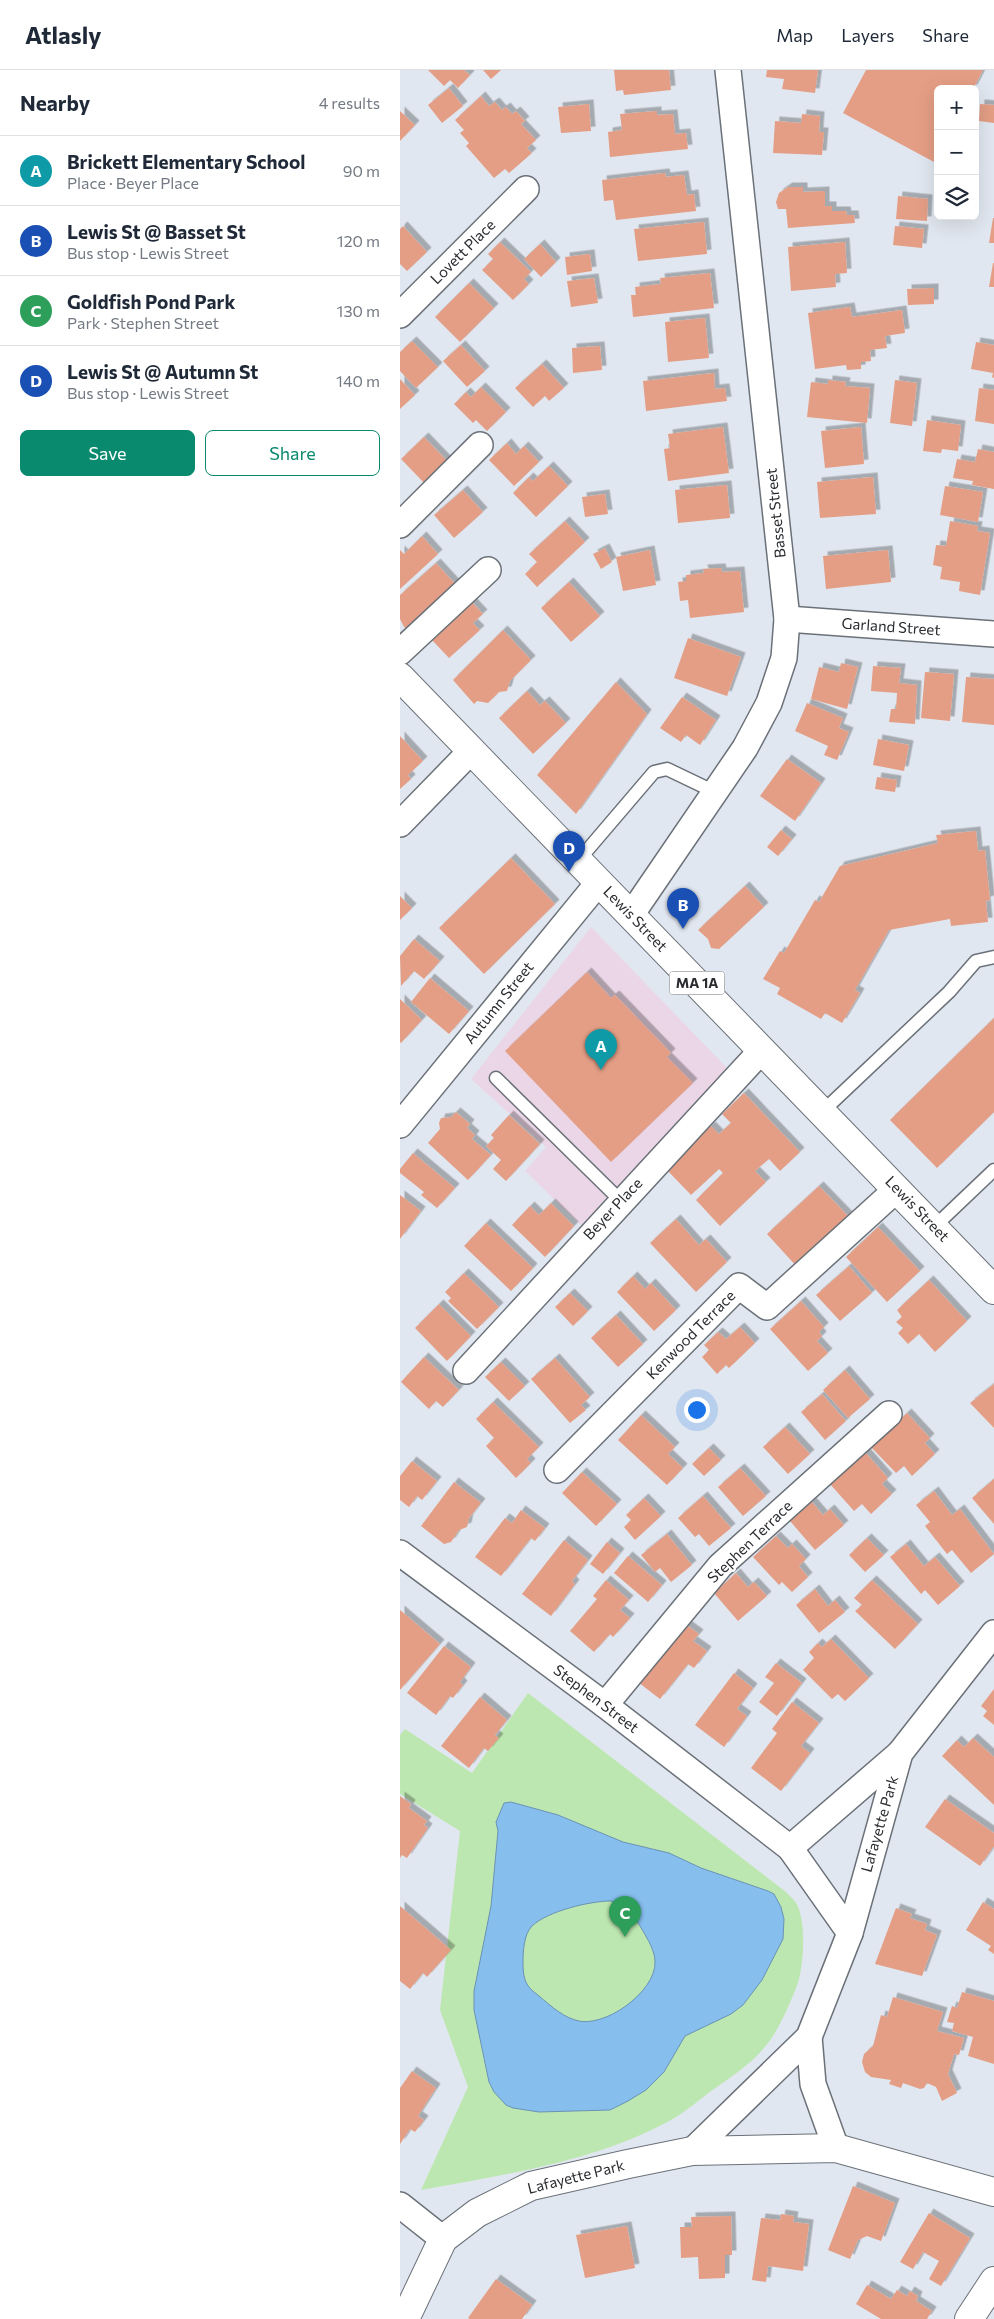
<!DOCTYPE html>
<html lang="en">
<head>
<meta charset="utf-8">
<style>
	body { margin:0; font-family:Commissioner,sans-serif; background:#f6f6f7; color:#1f2937 }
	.controls { position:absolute; right:15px; top:15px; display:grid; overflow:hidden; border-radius:8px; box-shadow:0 5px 20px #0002 }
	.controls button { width:45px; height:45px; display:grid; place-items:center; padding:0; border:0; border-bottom:1px solid #e0e1e3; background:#fff; color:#1f2937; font:25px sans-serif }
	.you { position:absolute; left:296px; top:1339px; width:18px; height:18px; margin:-12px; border:4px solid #fff; border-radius:50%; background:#1a73e8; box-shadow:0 0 0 8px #1a73e833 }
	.badge { display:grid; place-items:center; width:32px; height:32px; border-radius:50%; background:#098a6e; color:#fff; font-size:16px; font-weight:700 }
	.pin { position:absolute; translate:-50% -41px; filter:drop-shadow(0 1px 2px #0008) }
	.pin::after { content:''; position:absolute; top:26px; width:18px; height:15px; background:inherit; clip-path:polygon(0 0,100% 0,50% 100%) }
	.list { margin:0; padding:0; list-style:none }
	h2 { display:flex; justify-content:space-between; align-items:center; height:65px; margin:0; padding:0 20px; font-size:21px }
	h2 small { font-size:16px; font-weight:400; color:#747a83 }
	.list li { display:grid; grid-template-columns:32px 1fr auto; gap:15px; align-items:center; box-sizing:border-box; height:70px; padding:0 20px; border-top:1px solid #e0e1e3 }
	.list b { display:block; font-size:19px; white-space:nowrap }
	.list p { margin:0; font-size:16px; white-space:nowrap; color:#747a83 }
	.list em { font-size:16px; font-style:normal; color:#747a83 }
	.actions { display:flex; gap:10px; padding:15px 20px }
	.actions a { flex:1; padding:11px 0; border:1px solid #098a6e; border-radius:8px; text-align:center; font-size:18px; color:#098a6e }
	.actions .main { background:#098a6e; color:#fff }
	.icon { flex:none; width:28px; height:28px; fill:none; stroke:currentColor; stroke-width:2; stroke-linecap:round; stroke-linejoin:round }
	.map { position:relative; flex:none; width:594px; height:2249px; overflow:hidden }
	header { display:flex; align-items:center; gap:30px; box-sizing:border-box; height:70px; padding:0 25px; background:#fff; border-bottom:1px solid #e0e1e3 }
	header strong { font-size:24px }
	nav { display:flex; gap:28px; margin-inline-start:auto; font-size:18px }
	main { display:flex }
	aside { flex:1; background:#fff }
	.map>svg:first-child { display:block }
</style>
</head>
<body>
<header>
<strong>Atlasly</strong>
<nav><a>Map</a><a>Layers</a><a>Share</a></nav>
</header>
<main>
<aside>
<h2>Nearby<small>4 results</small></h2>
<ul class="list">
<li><span class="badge" style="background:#0f9aa8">A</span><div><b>Brickett Elementary School</b><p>Place · Beyer Place</p></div><em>90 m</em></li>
<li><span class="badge" style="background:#1a4fb4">B</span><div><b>Lewis St @ Basset St</b><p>Bus stop · Lewis Street</p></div><em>120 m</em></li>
<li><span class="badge" style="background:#2e9e5b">C</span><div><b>Goldfish Pond Park</b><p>Park · Stephen Street</p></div><em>130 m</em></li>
<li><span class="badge" style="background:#1a4fb4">D</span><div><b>Lewis St @ Autumn St</b><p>Bus stop · Lewis Street</p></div><em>140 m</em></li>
</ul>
<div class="actions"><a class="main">Save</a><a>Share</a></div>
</aside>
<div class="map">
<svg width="594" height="2249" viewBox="0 0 594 2249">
	<defs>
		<filter id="shadow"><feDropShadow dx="4.5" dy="-4.5" stdDeviation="0" flood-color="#0004"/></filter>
	</defs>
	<rect width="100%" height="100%" fill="#e1e7f0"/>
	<polygon fill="#ead6e6" points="191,857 327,998 183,1157 125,1101 146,1077 71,1009"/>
	<path fill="#bde7b0" d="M128,1623l258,199c3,4 8,7 10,11 11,17 8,67 0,85 -8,20 -18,44 -32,60 -13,16 -33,29 -50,41 -14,10 -27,22 -43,31 -76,42 -165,54 -250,70l47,-103 -28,-77 20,-179 -60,-37v-59l5,-6 67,44z"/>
	<path fill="#86beee" stroke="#6a92b5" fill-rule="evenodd" d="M111,1732l47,13 65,27 46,11 32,15 67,23 6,3 7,13 3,12 -1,20 -21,41 -19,25 -12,9 -46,22 -21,36 -18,18 -18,11 -18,9 -71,2 -26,-4 -7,-3 -12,-13 -5,-10 -15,-72v-19l17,-85 7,-75 -2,-9 8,-19zM211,1831c16,5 23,15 32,30 5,9 12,20 12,31 1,30 -52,68 -80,58 -16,-5 -28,-18 -41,-28 -10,-8 -11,-17 -11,-30 0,-11 1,-28 9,-36 16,-15 58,-25 79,-25z"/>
	<g fill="#e49e85" filter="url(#shadow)">
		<polygon points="28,0 64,0 70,5 58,18 50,10 44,16"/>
		<polygon points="83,0 101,0 91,9"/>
		<polygon points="214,0 269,0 271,20 224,25 223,20 216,21"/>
		<polygon points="367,0 418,0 415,23 382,19 384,9 366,7"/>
		<polygon points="466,0 583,0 573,19 538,19 538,85 534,92 443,43"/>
		<polygon points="49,18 63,36 42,53 28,35"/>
		<polygon points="81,26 89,36 95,32 102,40 106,37 112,44 116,41 125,51 121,54 136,70 127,78 132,83 109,103 105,99 94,108 66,76 69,73 60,63 64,60 55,50"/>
		<polygon points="189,34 191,61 161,63 158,37"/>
		<polygon points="580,34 594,35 594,53 579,51"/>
		<polygon points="0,41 15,55 0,71"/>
		<polygon points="257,41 257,45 273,44 275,64 286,63 288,79 210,87 208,62 222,60 220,44"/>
		<polygon points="402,44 420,46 419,62 424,62 422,85 373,83 375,51 401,53"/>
		<polygon points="265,103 266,107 284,105 287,125 294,124 296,141 216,150 213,130 204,131 202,110"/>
		<polygon points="388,117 403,117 403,122 425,121 425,136 432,136 432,141 446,141 447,145 454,145 455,153 388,158 386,139 378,139 376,132 379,123"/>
		<polygon points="498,126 528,129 527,151 496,149"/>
		<polygon points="593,148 594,148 594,173 589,173"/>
		<polygon points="304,152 307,184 238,191 234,159"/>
		<polygon points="3,156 27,182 7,201 0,194 0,159"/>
		<polygon points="495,156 524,159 522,178 493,175"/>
		<polygon points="100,172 131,202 124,209 129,214 113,230 82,200 93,189 88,184"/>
		<polygon points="445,172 447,203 435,204 436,217 391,221 388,177"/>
		<polygon points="140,174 156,192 141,207 124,189"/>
		<polygon points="190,184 192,201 167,205 165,187"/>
		<polygon points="593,193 594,193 594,217 589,217"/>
		<polygon points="310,203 314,238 233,247 231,225 236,225 235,217 261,214 260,208"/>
		<polygon points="194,208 198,233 171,237 167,211"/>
		<polygon points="69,213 94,238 60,272 35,247"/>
		<polygon points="534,218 534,234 508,235 507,219"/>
		<polygon points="450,237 452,247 502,240 505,263 485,266 487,278 470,280 471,291 461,292 461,299 447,300 446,295 415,299 408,243"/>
		<polygon points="305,248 309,288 268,292 265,252"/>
		<polygon points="12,271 38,297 16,318 0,301 0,282"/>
		<polygon points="576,272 594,275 594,308 592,307 593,303 571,299"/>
		<polygon points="61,275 85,301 67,317 43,291"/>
		<polygon points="200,276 202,300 173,303 172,278"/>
		<polygon points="142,294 164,318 149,331 145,326 133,337 115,318"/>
		<polygon points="314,303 315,319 325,318 327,331 246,341 243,311"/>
		<polygon points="0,309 15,325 0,339"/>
		<polygon points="428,310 446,312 445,316 470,318 467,353 407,347 411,312 428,314"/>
		<polygon points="495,310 517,313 512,356 490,353"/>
		<polygon points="81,317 106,342 87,361 76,350 73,353 54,334 66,322 71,327"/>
		<polygon points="579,318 594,320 594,354 575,351"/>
		<polygon points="527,350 561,355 558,381 542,379 541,383 523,381"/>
		<polygon points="323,357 329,403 268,411 264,379 270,378 268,364"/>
		<polygon points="461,357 464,394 425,398 421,361"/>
		<polygon points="24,367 50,394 27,416 1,389"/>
		<polygon points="107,373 116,384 124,376 139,392 114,416 89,390"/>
		<polygon points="578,379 594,382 594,419 572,415 573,411 553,408 557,389 575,392"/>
		<polygon points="149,396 168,416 136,447 113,423 129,407 133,411"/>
		<polygon points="473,407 476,444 420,448 417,412"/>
		<polygon points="327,415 330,448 278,453 275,420"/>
		<polygon points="545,416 583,422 578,452 540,445"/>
		<polygon points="63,420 83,442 54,468 34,445"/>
		<polygon points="205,424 208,444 185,447 182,427"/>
		<polygon points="165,451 185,472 137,517 125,504 137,492 129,484"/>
		<polygon points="550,451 578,456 577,461 590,463 580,525 559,521 560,512 540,509 542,497 533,495 536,475 546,476"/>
		<polygon points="22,466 38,484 0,519 0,480 4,484"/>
		<polygon points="205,478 212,492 201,499 193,484"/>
		<polygon points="250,480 256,515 223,521 216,487"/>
		<polygon points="488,480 491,512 426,519 423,486"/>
		<polygon points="36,493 58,517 8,559 4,557 0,549 0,525"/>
		<polygon points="321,498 322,502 340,501 344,542 290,548 288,530 280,531 278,512 286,511 286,505 304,503 303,499"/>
		<polygon points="169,512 200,546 171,572 141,538"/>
		<polygon points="68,528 83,544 73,553 80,560 49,588 31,569"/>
		<polygon points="103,560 131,590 110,611 107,621 99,622 88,633 77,631 74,634 53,610"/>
		<polygon points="288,568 341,587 327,626 274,608"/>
		<polygon points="441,593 458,597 447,639 411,629 419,597 439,602"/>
		<polygon points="473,596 501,598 499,613 517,615 515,654 489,652 491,639 496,639 497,623 471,621"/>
		<polygon points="525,602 554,604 550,651 521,648"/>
		<polygon points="566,607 594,609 594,655 562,652"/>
		<polygon points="216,612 247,644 176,744 137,705"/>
		<polygon points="127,621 140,635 145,631 166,653 133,684 99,648"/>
		<polygon points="282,627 316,650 300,675 286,665 281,672 260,658"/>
		<polygon points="407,633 443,648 439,658 449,662 437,690 424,685 428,676 395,661"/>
		<polygon points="0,666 23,691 8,705 11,709 0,719"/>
		<polygon points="478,669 509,675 504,701 473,695"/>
		<polygon points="387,689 421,713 395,751 360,726"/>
		<polygon points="477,707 497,710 495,722 475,719"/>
		<polygon points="381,760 392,769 378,786 367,777"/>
		<polygon points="576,761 578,781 585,780 590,830 586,831 588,852 551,856 550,849 489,860 455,920 460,923 442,953 425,943 421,949 377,924 380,918 363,909 380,881 384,883 415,830 419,832 440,796 538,773 536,765"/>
		<polygon points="111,788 155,834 84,904 39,858"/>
		<polygon points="345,816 364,837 319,879 311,878 308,869 298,860"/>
		<polygon points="0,826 12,838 0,850"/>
		<polygon points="14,869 40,891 24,909 14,901 1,916 0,886"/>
		<polygon points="187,902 211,928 215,925 271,983 267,987 293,1013 211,1092 105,981"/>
		<polygon points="30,908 69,941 49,964 11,932"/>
		<polygon points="0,929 22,950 1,973 0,972"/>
		<polygon points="594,948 594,1042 537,1098 490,1050"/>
		<polygon points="344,1023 400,1082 380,1101 369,1089 355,1101 366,1112 320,1156 296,1130 323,1103 319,1099 291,1125 266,1099 311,1056 319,1064 331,1053 322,1044"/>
		<polygon points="56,1042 70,1054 67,1058 75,1065 72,1069 91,1085 68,1110 28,1073 40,1059 39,1053 41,1048 51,1047"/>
		<polygon points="109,1045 140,1074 106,1111 93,1099 101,1090 86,1076 94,1068 91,1065"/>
		<polygon points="13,1083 55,1118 37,1138 21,1125 24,1122 0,1103 0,1099"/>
		<polygon points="419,1116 450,1148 398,1198 367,1164"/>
		<polygon points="0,1125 21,1141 0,1169"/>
		<polygon points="151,1133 174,1156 145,1187 112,1155 130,1136 139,1145"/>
		<polygon points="276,1149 299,1175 306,1169 327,1192 296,1222 250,1173"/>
		<polygon points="86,1153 133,1198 111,1221 64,1176"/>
		<polygon points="478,1157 520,1201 487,1232 446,1187"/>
		<polygon points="449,1196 472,1223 440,1251 416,1225"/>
		<polygon points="64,1203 99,1237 77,1259 48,1231 51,1228 45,1222"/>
		<polygon points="233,1206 245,1219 251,1213 276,1240 254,1261 217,1222"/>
		<polygon points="529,1210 567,1251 535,1282 519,1264 508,1274 498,1263 503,1258 496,1252 502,1247 497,1240"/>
		<polygon points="170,1223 188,1241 173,1256 155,1237"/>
		<polygon points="401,1231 424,1257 419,1262 422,1266 417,1271 428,1283 408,1301 370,1259"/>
		<polygon points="39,1234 71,1266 47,1291 15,1258"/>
		<polygon points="216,1245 243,1274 218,1297 191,1268"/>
		<polygon points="340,1257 355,1273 329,1298 326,1295 317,1304 302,1287 309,1280 304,1275 318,1262 326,1269"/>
		<polygon points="24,1287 59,1320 43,1337 36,1331 29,1339 1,1312"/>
		<polygon points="155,1288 190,1327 181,1335 186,1340 170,1353 131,1309"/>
		<polygon points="101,1292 125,1316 109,1331 85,1307"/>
		<polygon points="445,1300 470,1329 448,1348 423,1320"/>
		<polygon points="594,1314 594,1358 570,1333"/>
		<polygon points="422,1324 446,1351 425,1370 401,1342"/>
		<polygon points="93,1332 139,1377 127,1389 131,1393 116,1408 86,1376 94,1368 76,1349"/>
		<polygon points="507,1343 530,1368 525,1373 535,1384 512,1406 504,1396 496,1403 471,1377"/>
		<polygon points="241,1345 275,1377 268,1384 283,1398 267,1415 218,1370"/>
		<polygon points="385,1357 410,1384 388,1404 363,1377"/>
		<polygon points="309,1378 321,1390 304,1406 292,1394"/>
		<polygon points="465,1382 488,1408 482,1414 492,1424 471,1444 462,1434 454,1441 430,1414"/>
		<polygon points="12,1391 37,1411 22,1430 17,1426 9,1437 0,1430 0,1406"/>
		<polygon points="340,1398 366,1426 343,1446 318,1417"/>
		<polygon points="182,1402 217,1434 196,1456 162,1423"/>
		<polygon points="594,1409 594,1454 572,1428"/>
		<polygon points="54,1412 81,1433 69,1448 67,1457 59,1460 51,1472 44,1474 21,1456"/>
		<polygon points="534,1421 552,1445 560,1439 594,1484 571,1503 552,1480 547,1484 525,1456 530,1452 516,1435"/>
		<polygon points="303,1426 331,1458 309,1476 299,1464 295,1467 278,1448"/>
		<polygon points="244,1428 261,1446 235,1470 224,1457 231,1450 226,1445"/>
		<polygon points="412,1432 423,1445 430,1439 444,1455 415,1480 390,1451"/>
		<polygon points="121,1440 145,1458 135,1471 131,1468 101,1506 75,1487 105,1448 112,1453"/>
		<polygon points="267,1464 292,1495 271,1512 260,1498 255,1502 241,1485"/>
		<polygon points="376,1466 388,1478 392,1474 406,1489 399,1496 408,1507 392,1522 382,1512 379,1515 353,1487"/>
		<polygon points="467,1468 484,1485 465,1502 449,1485"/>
		<polygon points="164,1470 188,1490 172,1511 175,1514 151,1546 122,1524"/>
		<polygon points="207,1472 220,1483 203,1504 190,1494"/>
		<polygon points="506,1474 524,1496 535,1487 560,1516 538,1535 525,1520 521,1524 490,1487"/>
		<polygon points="228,1486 262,1515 248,1532 214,1503"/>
		<polygon points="336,1503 348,1517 354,1512 367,1526 338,1551 314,1523"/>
		<polygon points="206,1510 229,1530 220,1540 230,1548 213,1567 210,1564 194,1582 170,1561 197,1529 193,1526"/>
		<polygon points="472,1510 518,1554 495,1579 455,1541 462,1535 454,1528"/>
		<polygon points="415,1519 428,1536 435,1530 445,1542 419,1563 396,1535"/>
		<polygon points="0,1540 40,1574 0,1620"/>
		<polygon points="280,1550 299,1564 293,1571 307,1581 294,1598 288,1594 260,1629 234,1609"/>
		<polygon points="431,1569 469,1608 445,1631 438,1624 432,1629 403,1600 414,1588 409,1582 418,1573 422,1577"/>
		<polygon points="44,1576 71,1597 60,1612 63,1615 53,1628 50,1626 36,1645 7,1623"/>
		<polygon points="376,1593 402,1613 377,1646 359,1632 374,1613 365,1607"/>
		<polygon points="334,1603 353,1618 337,1639 347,1646 324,1677 295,1655"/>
		<polygon points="594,1619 594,1655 583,1646 587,1641 581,1636"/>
		<polygon points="80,1627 107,1650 95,1665 99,1668 88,1681 84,1678 69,1698 41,1676"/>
		<polygon points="392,1632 419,1653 401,1676 410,1683 381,1721 351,1698 377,1663 372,1659"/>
		<polygon points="573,1668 594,1687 594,1735 542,1686 557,1670 564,1677"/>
		<polygon points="0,1726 11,1734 9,1738 27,1751 24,1755 28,1758 7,1788 2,1785 0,1788"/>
		<polygon points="545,1729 594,1763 594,1776 580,1796 525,1757"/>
		<polygon points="583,1832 594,1839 594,1884 588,1880 591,1876 566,1860"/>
		<polygon points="0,1836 51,1880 27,1907 23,1903 10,1919 0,1911"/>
		<polygon points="496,1838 512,1844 510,1848 527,1854 525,1860 537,1865 522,1906 475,1894"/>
		<polygon points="562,1922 594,1931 594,1994 568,1986 573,1967 552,1961 554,1953 547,1952 552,1936 557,1938"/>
		<polygon points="493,1927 543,1942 537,1961 564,1968 559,1985 554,1984 548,2004 557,2023 542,2031 536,2017 527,2013 524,2018 520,2019 503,2013 501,2018 489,2014 491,2010 471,2007 465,2002 462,1992 464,1984 473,1976 481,1945 487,1947"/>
		<polygon points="12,2001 36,2018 18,2046 24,2050 15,2062 10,2059 0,2074 0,2018"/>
		<polygon points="453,2116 495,2133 481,2171 467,2166 458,2170 450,2189 428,2180"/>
		<polygon points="529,2143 570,2168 541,2216 529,2209 539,2191 523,2182 513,2199 500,2192"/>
		<polygon points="381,2144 394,2146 393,2152 409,2154 403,2201 368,2196 366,2212 352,2210 361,2148 380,2150"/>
		<polygon points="331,2146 332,2185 325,2185 325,2208 299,2209 298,2187 281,2188 280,2157 292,2157 291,2147"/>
		<polygon points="227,2156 235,2198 185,2208 176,2165"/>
		<polygon points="96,2209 132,2235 122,2249 70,2249 68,2248"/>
		<polygon points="467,2215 491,2229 497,2220 507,2226 510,2221 518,2226 516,2231 532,2241 527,2249 481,2249 456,2234"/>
	</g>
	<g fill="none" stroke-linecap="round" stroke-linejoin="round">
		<g stroke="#6b7178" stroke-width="15">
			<g id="service">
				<polyline points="178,791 254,702 267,699 315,722"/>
				<polyline points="96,1008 221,1131"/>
				<polyline points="422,1042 549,922 576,891 594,887"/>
				<polyline points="534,1157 594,1100"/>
			</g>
		</g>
		<g stroke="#6b7178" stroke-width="28">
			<g id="minor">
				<polyline points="0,245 126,119"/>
				<polyline points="0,455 80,375"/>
				<polyline points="387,549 594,564"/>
				<polyline points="0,582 88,500"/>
				<polyline points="0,754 71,681"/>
				<polyline points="231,845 345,678 369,633 384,588 387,549 328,0"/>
				<polyline points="0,1055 199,812"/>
				<polyline points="66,1301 362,980"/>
				<polyline points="157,1400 339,1216 367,1237 497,1119"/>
				<polyline points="0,1483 205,1635 390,1778 450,1863"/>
				<polyline points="205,1635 320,1496 489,1344"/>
				<polyline points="390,1778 500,1683"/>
				<polyline points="409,1967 413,2014 436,2078"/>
				<polyline points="292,2081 409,1967 450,1863 500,1683 594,1563"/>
				<polyline points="0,2135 43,2169"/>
			</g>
		</g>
		<g stroke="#6b7178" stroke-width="30">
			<polyline id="tertiary" points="5,2249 43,2169 77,2143 131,2116 228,2094 292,2081 436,2078 594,2122"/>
		</g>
		<g stroke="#6b7178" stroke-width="30">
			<g id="primary">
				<polyline points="0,607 594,1220"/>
				<polyline points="569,2249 594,2211"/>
			</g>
		</g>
		<use href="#service" stroke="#fff" stroke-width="12"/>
		<use href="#minor" stroke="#fff" stroke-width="25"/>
		<use href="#tertiary" stroke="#fff" stroke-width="28"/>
		<use href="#primary" stroke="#fff" stroke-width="28"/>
	</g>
	<g text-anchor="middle" stroke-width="4.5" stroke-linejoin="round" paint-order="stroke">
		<rect fill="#fff" stroke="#696b6d" stroke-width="1" x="269.5" y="901.5" width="55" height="23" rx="4"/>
		<g font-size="14" font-weight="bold" fill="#292b2f">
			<text x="297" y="918">MA 1A</text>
		</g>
		<g font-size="15" fill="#292b2f" stroke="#fff">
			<text transform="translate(63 182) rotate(-45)" y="5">Lovett Place</text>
			<text transform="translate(376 443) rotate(-96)" y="5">Basset Street</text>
			<text transform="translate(491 557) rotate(4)" y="5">Garland Street</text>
			<text transform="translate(235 849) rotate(46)" y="5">Lewis Street</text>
			<text transform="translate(99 933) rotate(-51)" y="5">Autumn Street</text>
			<text transform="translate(213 1139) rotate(-47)" y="5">Beyer Place</text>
			<text transform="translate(517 1139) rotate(46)" y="5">Lewis Street</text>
			<text transform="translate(291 1265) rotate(-45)" y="5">Kenwood Terrace</text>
			<text transform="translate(350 1472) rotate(-44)" y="5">Stephen Terrace</text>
			<text transform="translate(196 1629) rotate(37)" y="5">Stephen Street</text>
			<text transform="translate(480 1754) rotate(-74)" y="5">Lafayette Park</text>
			<text transform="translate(176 2107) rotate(-14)" y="5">Lafayette Park</text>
		</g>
	</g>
</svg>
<div class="controls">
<button>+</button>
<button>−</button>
<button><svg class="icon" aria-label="layers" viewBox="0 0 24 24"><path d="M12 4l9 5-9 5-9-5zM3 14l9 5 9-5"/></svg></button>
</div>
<div class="you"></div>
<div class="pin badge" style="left:201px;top:1000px;background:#0f9aa8">A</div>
<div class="pin badge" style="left:283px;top:859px;background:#1a4fb4">B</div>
<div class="pin badge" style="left:225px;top:1867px;background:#2e9e5b">C</div>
<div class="pin badge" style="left:169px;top:802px;background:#1a4fb4">D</div>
</div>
</main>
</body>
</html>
